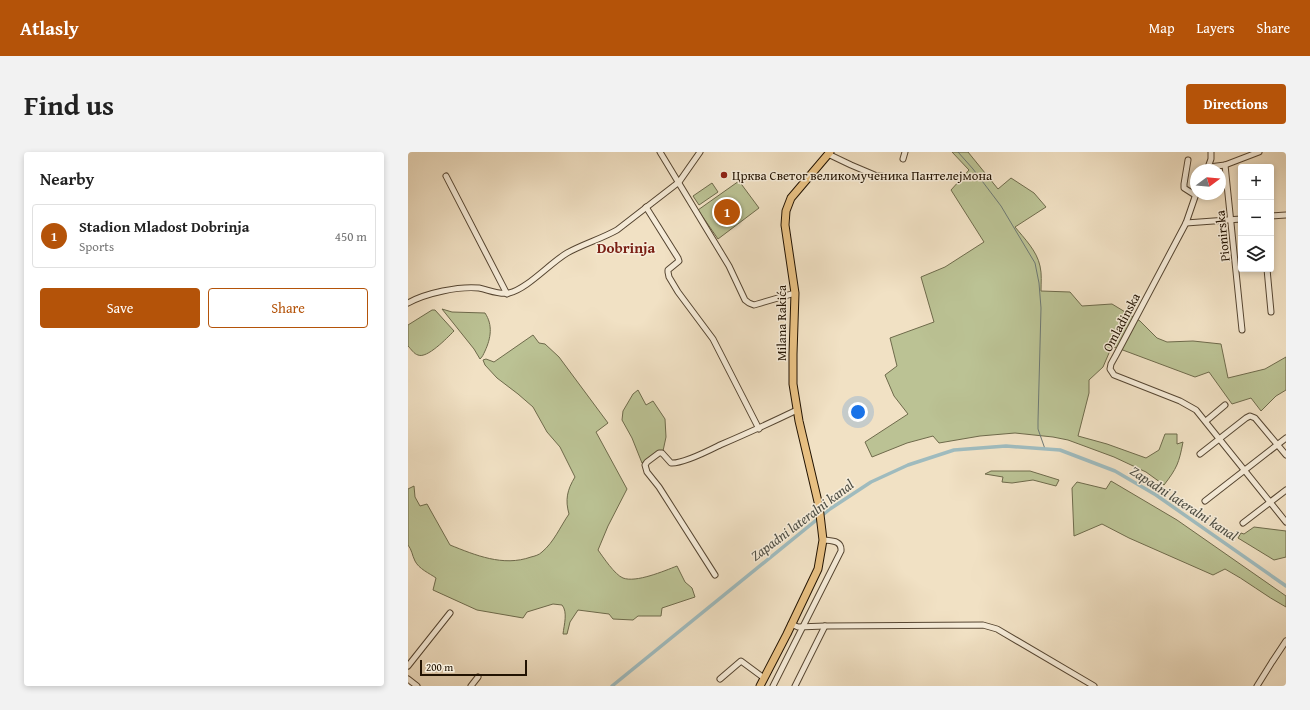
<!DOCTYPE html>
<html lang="en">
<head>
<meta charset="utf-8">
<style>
	body { margin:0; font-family:"Gentium Book Plus",serif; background:#f2f2f2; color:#222 }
	.controls { position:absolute; right:12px; top:12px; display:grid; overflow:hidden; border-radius:4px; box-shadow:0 2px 6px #0003 }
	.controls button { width:36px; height:36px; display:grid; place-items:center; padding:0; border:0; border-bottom:1px solid #e0e0e0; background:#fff; color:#222; font:20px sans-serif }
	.compass { position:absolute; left:782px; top:12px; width:36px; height:36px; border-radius:50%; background:#fff; box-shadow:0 2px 6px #0003; rotate:74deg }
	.scale { position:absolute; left:12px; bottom:10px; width:107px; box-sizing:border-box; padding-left:4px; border:2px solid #221302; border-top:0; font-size:11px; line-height:14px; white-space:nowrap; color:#221302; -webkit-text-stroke:3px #f6ecd9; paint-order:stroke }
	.you { position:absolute; left:450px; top:260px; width:14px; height:14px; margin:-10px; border:3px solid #fff; border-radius:50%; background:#1a73e8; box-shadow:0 0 0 6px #1a73e833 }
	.badge { display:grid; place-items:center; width:26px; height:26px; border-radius:50%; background:#b45309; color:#fff; font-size:13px; font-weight:700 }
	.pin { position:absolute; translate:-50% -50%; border:2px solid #fff; box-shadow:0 1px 4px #0006 }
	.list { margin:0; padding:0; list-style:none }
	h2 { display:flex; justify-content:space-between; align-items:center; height:52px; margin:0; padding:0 16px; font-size:17px }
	h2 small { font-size:13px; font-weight:400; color:#767676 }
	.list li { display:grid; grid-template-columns:26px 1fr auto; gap:12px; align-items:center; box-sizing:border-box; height:64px; margin:0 8px 8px; padding:0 8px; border:1px solid #e0e0e0; border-radius:4px }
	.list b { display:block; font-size:15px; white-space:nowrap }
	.list p { margin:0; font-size:13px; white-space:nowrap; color:#767676 }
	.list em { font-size:13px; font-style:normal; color:#767676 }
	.actions { display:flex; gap:8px; padding:12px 16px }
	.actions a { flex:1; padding:9px 0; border:1px solid #b45309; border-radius:4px; text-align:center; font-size:14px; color:#b45309 }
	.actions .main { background:#b45309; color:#fff }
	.icon { flex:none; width:22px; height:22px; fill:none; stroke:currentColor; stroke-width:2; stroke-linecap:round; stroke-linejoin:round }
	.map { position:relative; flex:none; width:878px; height:534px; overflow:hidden; border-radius:4px }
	header { display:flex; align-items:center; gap:24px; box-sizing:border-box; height:56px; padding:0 20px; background:#b45309; color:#fff }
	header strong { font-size:19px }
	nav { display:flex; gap:22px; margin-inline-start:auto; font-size:14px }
	.intro { display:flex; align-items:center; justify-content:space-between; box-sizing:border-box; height:96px; padding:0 24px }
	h1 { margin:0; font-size:28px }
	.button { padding:10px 18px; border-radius:4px; background:#b45309; color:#fff; font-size:14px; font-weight:700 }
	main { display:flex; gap:24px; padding:0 24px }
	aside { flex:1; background:#fff; border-radius:4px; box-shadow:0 2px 6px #0003 }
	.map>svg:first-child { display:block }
</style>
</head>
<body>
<header>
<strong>Atlasly</strong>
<nav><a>Map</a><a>Layers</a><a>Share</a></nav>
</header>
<div class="intro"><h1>Find us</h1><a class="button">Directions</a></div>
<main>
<aside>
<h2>Nearby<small></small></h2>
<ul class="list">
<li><span class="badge">1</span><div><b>Stadion Mladost Dobrinja</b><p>Sports</p></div><em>450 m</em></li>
</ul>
<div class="actions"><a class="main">Save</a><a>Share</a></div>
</aside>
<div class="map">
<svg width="878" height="534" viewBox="0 0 878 534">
	<rect width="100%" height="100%" fill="#f1e1c4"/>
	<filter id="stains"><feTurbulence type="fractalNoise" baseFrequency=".005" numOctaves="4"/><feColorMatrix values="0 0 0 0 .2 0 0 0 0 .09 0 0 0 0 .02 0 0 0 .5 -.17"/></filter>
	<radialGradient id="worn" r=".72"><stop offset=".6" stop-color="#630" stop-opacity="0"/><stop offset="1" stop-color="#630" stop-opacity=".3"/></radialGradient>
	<g fill="#bbc294" stroke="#6e6a4b">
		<path d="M544,0h16l30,37 13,-11 23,15 12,14 -31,20c9,11 22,24 25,39 2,8 1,17 1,25l29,1 12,14 30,-2 28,17 17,17 10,4 26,-1 28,3 7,34 37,-9 21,-12v33l-10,6 -15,15 -10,-13 -19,6 -23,-32 -14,5 -83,-31 -9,21 -14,13v13l-11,43 29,8 39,14 13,-8 6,-16h12v10l6,-2c-4,21 -6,26 -19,43l-18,-13 -32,-15 -46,-17 -15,-3 -38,-4 -35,3 -41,7 -6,-7 -26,7 -35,14 -7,-15 43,-28 -14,-18 -9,-21 12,-9 -7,-28 44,-16 -13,-45 24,-10 39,-25 -33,-52 18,-20z"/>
		<polygon points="331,29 351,56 310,87 290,58"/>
		<polygon points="304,31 310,40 291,53 285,44"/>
		<path d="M34,157l10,3 33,1c8,12 6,25 0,38 -2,4 -2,5 -5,8l-6,-10z"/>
		<path d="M24,158h3l19,21c-7,7 -27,28 -36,24 -4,-1 -7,-6 -10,-9v-21z"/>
		<path d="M125,183l6,8 6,1 14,13 49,66 -12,9 31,57 -19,37 -10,24c5,7 17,25 25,28 13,5 41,-7 54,-12l8,16 7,6 3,9 -33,11 -1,8h-23l-5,4 -20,-1 -4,-5 -31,-4 -8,12 -3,12h-4c1,-9 5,-22 -1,-29l-9,-1 -26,8 -4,6 -46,-8 -44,-20 3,-12c-7,-5 -17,-9 -21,-17 -3,-6 -3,-11 -7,-16v-56l6,-3 1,11 5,9 7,-2 23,41c25,10 53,22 81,12 4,-1 8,-2 11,-5 12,-10 18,-25 27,-38 -4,-14 -2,-24 6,-37l-15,-30 -13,-15 -14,-25 -15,-13 -21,-16 -12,-13 -2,-5 3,-1 8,3z"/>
		<polygon points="230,238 238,253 245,249 257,267 258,285 255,299 250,299 234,311 224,286 214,268 215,259 225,242"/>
		<polygon points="583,319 622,319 651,328 648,334 625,328 604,331 594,330 595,325 577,322"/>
		<path d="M703,329l66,39 109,76v11c-21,-11 -40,-27 -61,-38l-12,6 -84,-37 -27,-14 -28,12 -2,-48 5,-6 29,7z"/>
		<polygon points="846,375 878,379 878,405 866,408 830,386 833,381 836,382"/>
	</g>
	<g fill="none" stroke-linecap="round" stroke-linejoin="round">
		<polyline stroke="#6d7873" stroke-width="1" points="550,0 565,17 593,54 627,111 631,131 633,156 630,269 630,277 637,297"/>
		<polyline stroke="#9fbbbe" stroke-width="3.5" points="204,534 422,357 463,330 500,313 546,298 598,294 652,298 707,319 748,343 878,434"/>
		<g stroke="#564632" stroke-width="7">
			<g id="minor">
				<polyline points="252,0 321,114 337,148 341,151 346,153 387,141"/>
				<polyline points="420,2 443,13 469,24 474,24"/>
				<polyline points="495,7 497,0"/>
				<polyline points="780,8 776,32 776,36 787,43"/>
				<polyline points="817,13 834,178"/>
				<polyline points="801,15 817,13 851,0"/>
				<polyline points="799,18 803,7 803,0"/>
				<polyline points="38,24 99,142"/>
				<polyline points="788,42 778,71 708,203 703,212 702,217 706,223 772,249 788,258 878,370"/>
				<polyline points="238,55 270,106 271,109 260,118 260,120 261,125 270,140 305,187 351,277"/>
				<polyline points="863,64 878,63"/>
				<polyline points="778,71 833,67"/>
				<polyline points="859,117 863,160"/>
				<path d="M0,151c18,-10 51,-17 71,-15 10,2 20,7 30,5 18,-4 41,-30 58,-40 16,-9 34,-14 50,-23l62,-48 21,-30"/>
				<polyline points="798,269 817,253"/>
				<polyline points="792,302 838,266 842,264 847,266 878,303"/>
				<polyline points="797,349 878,286"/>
				<polyline points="835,371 878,338"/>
				<path d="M307,423l-56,-88 -12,-15 -2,-7 2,-3 12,-9h3l9,10c12,1 37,-12 49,-18 26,-11 52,-23 77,-35"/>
				<polyline points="383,472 390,475 417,474 575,473 589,477 686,534"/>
				<polyline points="0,514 42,461"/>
				<polyline points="0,527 9,534"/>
				<polyline points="312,527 333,509 356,526"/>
				<polyline points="63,534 70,525"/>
				<path d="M365,534l68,-135c1,-11 -10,-10 -18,-11"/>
				<polyline points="387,534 417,474"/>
				<polyline points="849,534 864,510 878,489"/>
			</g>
		</g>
		<g stroke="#221302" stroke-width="9">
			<polyline id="major" points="352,534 379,482 410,417 415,388 411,354 391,269 385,232 385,202 387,141 377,73 378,59 383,46 422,0"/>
		</g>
		<use href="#minor" stroke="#f6ecd9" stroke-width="5"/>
		<use href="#major" stroke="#e8c082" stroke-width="7"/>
	</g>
	<circle fill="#8f2418" stroke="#f6ecd9" stroke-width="1.5" cx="316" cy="23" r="4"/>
	<g text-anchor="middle" stroke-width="3" stroke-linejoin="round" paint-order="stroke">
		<g font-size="13" fill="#221302" stroke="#f6ecd9" text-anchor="start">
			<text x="324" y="28">Црква Светог великомученика Пантелејмона</text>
		</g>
		<g font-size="13" fill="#221302" stroke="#f6ecd9">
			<text transform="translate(814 84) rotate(-96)" y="5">Pionirska</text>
			<text transform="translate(713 170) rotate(-62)" y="5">Omladinska</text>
			<text transform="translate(373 171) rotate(-90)" y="5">Milana Rakića</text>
		</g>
		<g font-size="14" font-style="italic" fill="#4e4e44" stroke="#f6ecd9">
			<text transform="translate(776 351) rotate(33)" y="5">Zapadni lateralni kanal</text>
			<text transform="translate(394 368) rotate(-37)" y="5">Zapadni lateralni kanal</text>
		</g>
		<g font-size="15" font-weight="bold" fill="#7a1f14" stroke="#f6ecd9">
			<text x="218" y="101">Dobrinja</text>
		</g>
	</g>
	<rect width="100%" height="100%" filter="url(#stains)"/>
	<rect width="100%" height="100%" fill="url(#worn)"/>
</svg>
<div class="controls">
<button>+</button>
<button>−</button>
<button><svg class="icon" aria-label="layers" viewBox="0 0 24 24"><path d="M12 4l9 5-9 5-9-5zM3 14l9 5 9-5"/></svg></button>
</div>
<svg class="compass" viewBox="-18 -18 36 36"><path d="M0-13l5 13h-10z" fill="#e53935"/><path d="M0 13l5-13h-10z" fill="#767676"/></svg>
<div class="scale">200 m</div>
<div class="you"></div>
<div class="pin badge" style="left:319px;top:60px">1</div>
</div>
</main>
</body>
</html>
